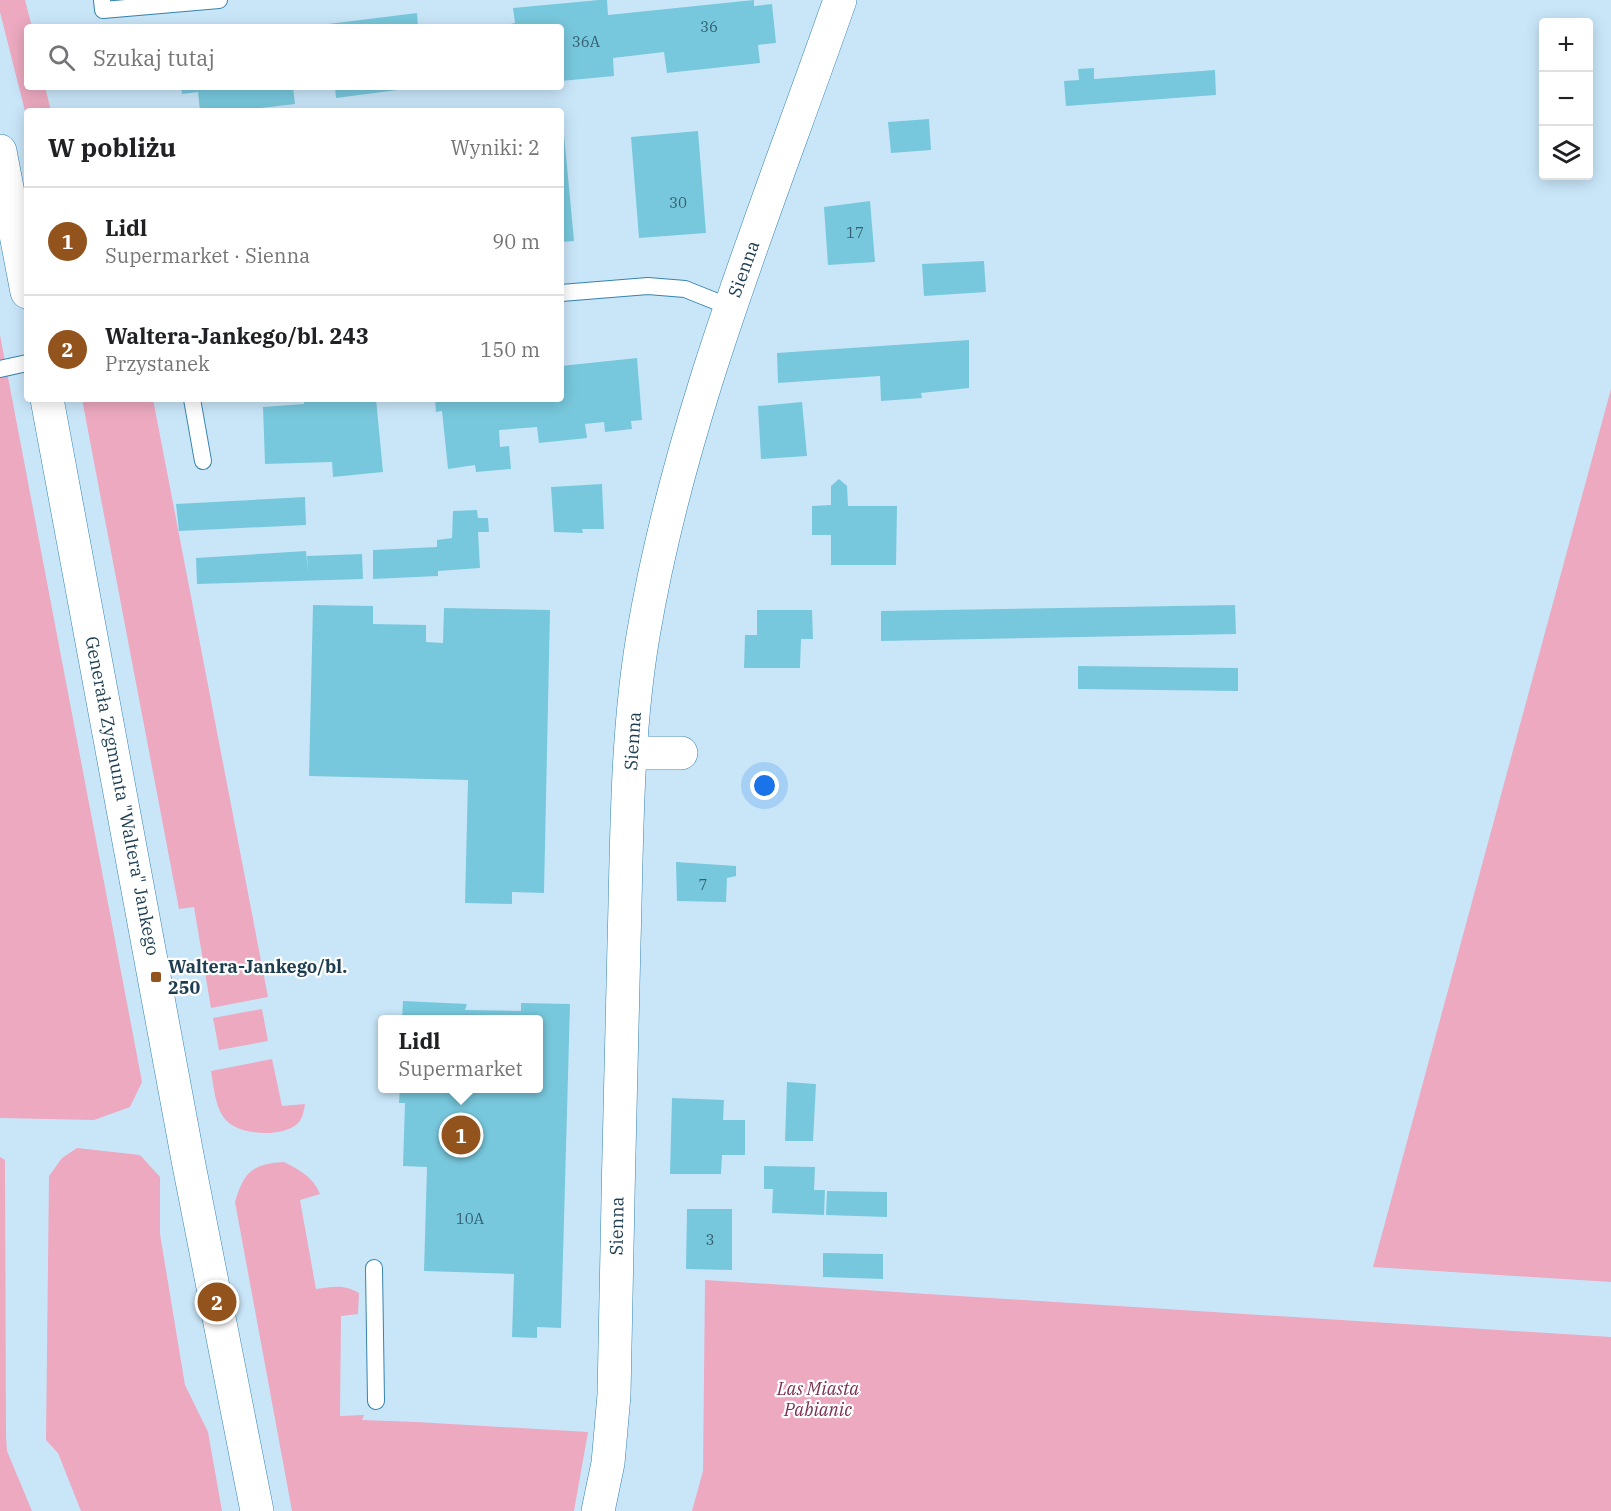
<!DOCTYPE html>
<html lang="pl">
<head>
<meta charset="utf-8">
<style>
	body { margin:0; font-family:"IBM Plex Serif",serif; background:#f2f2f2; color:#202124 }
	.controls { position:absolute; right:18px; top:18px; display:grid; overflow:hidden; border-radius:6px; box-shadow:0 3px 15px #0003 }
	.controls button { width:54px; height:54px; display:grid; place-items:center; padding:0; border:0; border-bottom:2px solid #e0e0e0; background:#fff; color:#202124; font:30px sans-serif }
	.you { position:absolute; left:765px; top:786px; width:21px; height:21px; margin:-15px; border:4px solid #fff; border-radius:50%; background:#1a73e8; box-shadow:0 0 0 9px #1a73e833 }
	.badge { display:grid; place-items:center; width:39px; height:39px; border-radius:50%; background:#93531d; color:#fff; font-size:20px; font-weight:700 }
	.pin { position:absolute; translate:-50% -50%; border:3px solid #fff; box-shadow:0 2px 6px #0006 }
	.popup { position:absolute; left:378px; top:1015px; width:165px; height:78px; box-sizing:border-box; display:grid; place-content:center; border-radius:6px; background:#fff; filter:drop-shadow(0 2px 4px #0005); font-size:20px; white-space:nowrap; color:#757577 }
	.popup b { font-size:22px; color:#202124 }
	.popup::after { content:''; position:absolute; left:50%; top:100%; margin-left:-12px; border:12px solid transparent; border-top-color:#fff }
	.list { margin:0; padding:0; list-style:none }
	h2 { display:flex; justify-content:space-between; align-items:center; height:78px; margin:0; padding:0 24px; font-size:26px }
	h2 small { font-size:20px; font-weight:400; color:#757577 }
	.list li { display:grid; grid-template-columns:39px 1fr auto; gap:18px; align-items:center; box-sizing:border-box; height:108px; padding:0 24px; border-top:2px solid #e0e0e0 }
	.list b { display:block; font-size:22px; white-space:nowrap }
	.list p { margin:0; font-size:20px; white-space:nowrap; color:#757577 }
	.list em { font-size:20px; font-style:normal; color:#757577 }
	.icon { flex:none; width:33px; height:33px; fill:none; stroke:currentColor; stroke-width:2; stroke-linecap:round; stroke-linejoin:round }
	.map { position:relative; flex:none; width:1611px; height:1511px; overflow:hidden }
	.search { position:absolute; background:#fff; box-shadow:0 3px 15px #0003; left:24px; top:24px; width:540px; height:66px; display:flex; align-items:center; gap:15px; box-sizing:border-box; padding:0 21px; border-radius:6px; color:#757577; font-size:22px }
	.panel { position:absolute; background:#fff; box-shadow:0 3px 15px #0003; left:24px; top:108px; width:540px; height:294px; border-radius:6px }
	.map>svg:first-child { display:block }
</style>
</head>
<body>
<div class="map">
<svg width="1611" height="1511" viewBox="0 0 1611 1511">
	<rect width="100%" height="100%" fill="#c9e6f9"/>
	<g fill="#eca9c0">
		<polygon points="0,0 25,0 32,27 27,27 27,87 45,87 51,111 27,111 27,119 0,12"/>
		<polygon points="0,335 142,1082 130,1107 94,1120 0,1118"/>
		<polygon points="1611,389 1611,1282 1373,1267"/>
		<polygon points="82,399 153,399 268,997 211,1008 194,907 179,909"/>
		<polygon points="262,1009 268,1041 219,1050 213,1018"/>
		<path d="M272,1059l10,47 23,-2c-1,6 -2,13 -6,18 -13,16 -60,14 -73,-2 -11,-12 -12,-32 -15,-49z"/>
		<polygon points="77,1148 140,1155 160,1177 160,1234 185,1385 208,1432 222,1511 81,1511 58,1453 46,1440 49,1176 62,1158"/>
		<polygon points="0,1157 5,1160 6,1436 7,1451 32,1511 0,1511"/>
		<path d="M284,1162c16,8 29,15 36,32l-20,6 16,89c16,-2 27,-5 43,4l-1,21 -17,2 -1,100 24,-1 -2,5 54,2 172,10 -14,79h-282l-57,-309c9,-30 17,-38 49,-40z"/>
		<polygon points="705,1280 1611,1337 1611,1511 692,1511 703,1471"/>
	</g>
	<g fill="#78c8dd">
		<polygon points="599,0 607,0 608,15 754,0 754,6 772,4 776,43 758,45 760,63 667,73 664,52 613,58 614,76 561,81 561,27 495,27 515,23 513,8"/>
		<polygon points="417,13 418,27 328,27 328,24"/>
		<polygon points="1094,68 1094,79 1215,70 1216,95 1066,106 1064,81 1079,80 1078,69"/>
		<polygon points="181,87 293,87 295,104 236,111 200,111 198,92 182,94"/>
		<polygon points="335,87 413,87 413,88 336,98"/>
		<polygon points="929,119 931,150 891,153 888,122"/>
		<polygon points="698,131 706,233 639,238 631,137"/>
		<polygon points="561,134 564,134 574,241 561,242"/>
		<polygon points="870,201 875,262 828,265 824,207"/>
		<polygon points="984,261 986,292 924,296 922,264"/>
		<polygon points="969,340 969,388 921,393 922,398 881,401 880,376 778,383 777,353"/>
		<polygon points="637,358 642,420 631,421 632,429 605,432 604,422 585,424 587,438 539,443 537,427 499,430 500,447 509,446 511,469 476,472 475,465 448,469 442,411 436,412 435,399 561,399 561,366"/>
		<polygon points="304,399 376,399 383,472 333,477 332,462 265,464 263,407 304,404"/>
		<polygon points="802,402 807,456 761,459 758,406"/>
		<polygon points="839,479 847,486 848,506 897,506 896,565 831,565 831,535 812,535 812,506 831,505 831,486"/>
		<polygon points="602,484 604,529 582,529 583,533 554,532 551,487"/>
		<polygon points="305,497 306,525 179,531 176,504"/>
		<polygon points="477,510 478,518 488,518 489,532 478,532 480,568 438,571 438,576 373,579 373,550 437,547 437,540 452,538 453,511"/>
		<polygon points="306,551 308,573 307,556 362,554 363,579 197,584 196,558"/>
		<polygon points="313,605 373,606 373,624 426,625 426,642 443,643 444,608 550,610 544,893 512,892 512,904 465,903 468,780 309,776"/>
		<polygon points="1235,605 1236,634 881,641 881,611"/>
		<polygon points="757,610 812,610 813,639 801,639 800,668 744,668 745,635 757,635"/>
		<polygon points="1078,666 1238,668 1238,691 1078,689"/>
		<polygon points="676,862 736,866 736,876 727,878 726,902 677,901"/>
		<polygon points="403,1001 467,1004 465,1010 521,1011 521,1003 570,1004 561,1328 537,1327 537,1338 512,1337 514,1274 424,1271 427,1167 403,1166 405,1103 399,1103 400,1088 539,1088 539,1020 402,1020"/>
		<polygon points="787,1082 816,1084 813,1141 785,1141"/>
		<polygon points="672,1098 724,1100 723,1120 745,1120 745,1155 722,1155 721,1174 670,1174"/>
		<polygon points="764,1166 815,1167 814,1190 825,1190 824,1215 772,1213 773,1189 764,1189"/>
		<polygon points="827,1191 887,1192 887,1217 826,1215"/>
		<polygon points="687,1209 732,1209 732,1270 686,1269"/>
		<polygon points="823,1253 883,1254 883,1279 823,1277"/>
	</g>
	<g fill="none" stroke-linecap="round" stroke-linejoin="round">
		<g stroke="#3583af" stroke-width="18">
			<g id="service">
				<polyline points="102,0 103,10 219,0"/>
				<polyline points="561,293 648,286 685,289 730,307"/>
				<polyline points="0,369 27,363"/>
				<polyline points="192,399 203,461"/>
				<polyline points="374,1268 376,1401"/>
			</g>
		</g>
		<g stroke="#3583af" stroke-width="34">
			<g id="minor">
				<polyline points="632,753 681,753"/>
				<path d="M598,1511l10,-48 6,-68c3,-151 6,-301 10,-452 3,-102 2,-206 19,-307 37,-220 124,-427 197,-636"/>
			</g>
		</g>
		<g stroke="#3583af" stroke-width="34">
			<g id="tertiary">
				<polyline points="0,151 27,292"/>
				<polyline points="47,399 188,1160 257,1511"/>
			</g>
		</g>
		<use href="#service" stroke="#fff" stroke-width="16"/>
		<use href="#minor" stroke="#fff" stroke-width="33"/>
		<use href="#tertiary" stroke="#fff" stroke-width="33"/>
	</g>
	<rect fill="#93531d" stroke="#fff" stroke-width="2" x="150" y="971" width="12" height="12" rx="3"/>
	<g text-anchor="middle" stroke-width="4.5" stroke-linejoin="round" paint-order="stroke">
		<g font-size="15" fill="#346073">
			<text x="709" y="32">36</text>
			<text x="586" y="47">36A</text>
			<text x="678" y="208">30</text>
			<text x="855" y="238">17</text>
			<text x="703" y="890">7</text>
			<text x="470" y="1224">10A</text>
			<text x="710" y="1245">3</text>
		</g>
		<g font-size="18" fill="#1d3d50" stroke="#fff">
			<text transform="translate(744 269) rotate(-70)" y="6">Sienna</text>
			<text transform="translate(633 741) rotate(-86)" y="6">Sienna</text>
			<text transform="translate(122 796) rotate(79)" y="6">Generała Zygmunta "Waltera" Jankego</text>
			<text transform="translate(617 1226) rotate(-89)" y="6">Sienna</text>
		</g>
		<g font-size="18" font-weight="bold" fill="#1d3d50" stroke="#fff" text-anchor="start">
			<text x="168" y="973">Waltera-Jankego/bl.<tspan x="168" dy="21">250</tspan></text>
		</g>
		<g font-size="18" font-style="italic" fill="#7d2f50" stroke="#fff">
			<text x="818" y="1395">Las Miasta<tspan x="818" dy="21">Pabianic</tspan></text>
		</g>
	</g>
</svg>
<div class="controls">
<button>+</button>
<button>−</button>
<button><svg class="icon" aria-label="layers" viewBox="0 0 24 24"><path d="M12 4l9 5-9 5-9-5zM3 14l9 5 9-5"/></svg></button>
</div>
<div class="you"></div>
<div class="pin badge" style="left:461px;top:1135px">1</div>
<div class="popup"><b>Lidl</b>Supermarket</div>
<div class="pin badge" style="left:217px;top:1302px">2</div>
<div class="search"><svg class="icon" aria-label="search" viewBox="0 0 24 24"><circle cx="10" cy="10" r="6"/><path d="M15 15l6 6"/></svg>Szukaj tutaj</div>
<section class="panel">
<h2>W pobliżu<small>Wyniki: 2</small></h2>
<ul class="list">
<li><span class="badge">1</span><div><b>Lidl</b><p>Supermarket · Sienna</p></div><em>90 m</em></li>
<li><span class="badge">2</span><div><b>Waltera-Jankego/bl. 243</b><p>Przystanek</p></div><em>150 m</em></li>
</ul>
</section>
</div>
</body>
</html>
